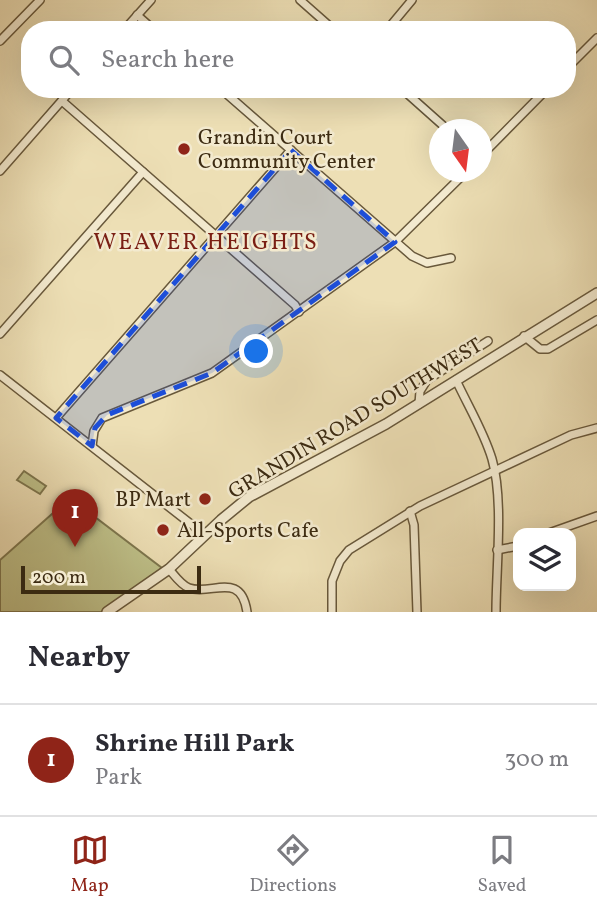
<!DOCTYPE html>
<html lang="en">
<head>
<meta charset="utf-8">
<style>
	body { margin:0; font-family:Vollkorn,serif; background:#f7f7f7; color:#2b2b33 }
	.controls { position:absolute; right:21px; bottom:21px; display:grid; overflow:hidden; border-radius:14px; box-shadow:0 7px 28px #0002 }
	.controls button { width:63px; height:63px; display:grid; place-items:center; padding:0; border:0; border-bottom:2px solid #e1e1e2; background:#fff; color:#2b2b33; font:35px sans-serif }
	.compass { position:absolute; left:429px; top:119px; width:63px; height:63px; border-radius:50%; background:#fff; box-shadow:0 7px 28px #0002; rotate:166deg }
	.scale { position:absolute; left:21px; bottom:18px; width:180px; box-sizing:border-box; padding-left:7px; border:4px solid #3c2b12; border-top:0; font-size:19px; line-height:24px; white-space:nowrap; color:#3c2b12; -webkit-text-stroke:5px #f3eacf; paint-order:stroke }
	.you { position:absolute; left:257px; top:352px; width:24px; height:24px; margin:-18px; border:5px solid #fff; border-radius:50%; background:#1a73e8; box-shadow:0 0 0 10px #1a73e833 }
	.badge { display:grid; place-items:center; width:46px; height:46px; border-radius:50%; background:#8f2418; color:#fff; font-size:23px; font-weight:700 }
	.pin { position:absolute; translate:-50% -58px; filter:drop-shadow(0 2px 4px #0008) }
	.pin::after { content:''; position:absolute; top:37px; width:24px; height:21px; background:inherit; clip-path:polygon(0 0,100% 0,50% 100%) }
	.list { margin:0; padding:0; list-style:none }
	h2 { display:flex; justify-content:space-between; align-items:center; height:91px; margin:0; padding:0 28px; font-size:30px }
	h2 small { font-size:23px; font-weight:400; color:#7c7c81 }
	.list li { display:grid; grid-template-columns:46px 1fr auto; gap:21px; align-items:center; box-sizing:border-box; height:112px; padding:0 28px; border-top:2px solid #e1e1e2 }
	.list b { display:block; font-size:26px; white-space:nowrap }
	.list p { margin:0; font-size:23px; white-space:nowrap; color:#7c7c81 }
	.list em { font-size:23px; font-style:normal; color:#7c7c81 }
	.icon { flex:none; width:38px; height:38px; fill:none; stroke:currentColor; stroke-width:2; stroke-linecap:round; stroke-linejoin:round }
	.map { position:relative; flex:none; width:597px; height:612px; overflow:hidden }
	.search { position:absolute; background:#fff; box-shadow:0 7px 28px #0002; left:21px; right:21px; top:21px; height:77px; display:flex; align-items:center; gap:18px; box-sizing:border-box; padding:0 24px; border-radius:28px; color:#7c7c81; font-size:26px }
	.sheet { height:203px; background:#fff }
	nav { display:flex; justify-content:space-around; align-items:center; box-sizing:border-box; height:98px; border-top:2px solid #e1e1e2; background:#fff; font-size:19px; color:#7c7c81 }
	nav a { display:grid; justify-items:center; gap:4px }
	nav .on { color:#8f2418 }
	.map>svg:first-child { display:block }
</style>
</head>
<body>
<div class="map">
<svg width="597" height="612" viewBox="0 0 597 612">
	<rect width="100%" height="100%" fill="#eddfb5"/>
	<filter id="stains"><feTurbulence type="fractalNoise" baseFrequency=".00286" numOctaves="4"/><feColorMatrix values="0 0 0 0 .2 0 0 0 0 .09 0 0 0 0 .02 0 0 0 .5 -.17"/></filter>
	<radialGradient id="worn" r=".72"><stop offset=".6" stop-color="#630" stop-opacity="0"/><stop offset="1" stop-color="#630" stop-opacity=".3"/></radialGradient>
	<g fill="#bec089" stroke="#7d764e" stroke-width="2">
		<polygon points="24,471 46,486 40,494 17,480"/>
		<polygon points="70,498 162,568 101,612 0,612 0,560"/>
	</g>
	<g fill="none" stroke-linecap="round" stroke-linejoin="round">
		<g stroke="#68583b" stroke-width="10">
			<g id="minor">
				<polyline points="300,0 334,30"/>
				<polyline points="137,15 154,30"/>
				<polyline points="124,30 151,0"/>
				<polyline points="387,30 412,0"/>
				<polyline points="0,41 40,0"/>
				<polyline points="567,68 597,38"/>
				<polyline points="221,89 412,256 427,263 451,258"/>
				<polyline points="402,89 448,130"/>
				<polyline points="62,101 295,305 299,312"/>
				<polyline points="482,155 547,89"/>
				<polyline points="0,171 72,89"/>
				<polyline points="0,334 143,172"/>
				<polyline points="524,336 540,349 548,349 597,320"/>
				<polyline points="0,375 205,535"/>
				<path d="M456,380c12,26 28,52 36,79 12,41 4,109 4,153"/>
				<polyline points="419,404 420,391 427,380 488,341"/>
				<polyline points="56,418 291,150"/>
				<polyline points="92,446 94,431 102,418 212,373 395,242 466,172"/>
				<polyline points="410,511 414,525 417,612"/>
				<polyline points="549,533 597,516"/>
				<polyline points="497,550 518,546"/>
				<path d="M169,569c6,7 12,16 20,19 22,8 52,-18 58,24"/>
				<polyline points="332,612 332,581 340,561 349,550 420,506 571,435 597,428"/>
			</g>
		</g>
		<g stroke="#68583b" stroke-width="12">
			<polyline id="tertiary" points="107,612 169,569 221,520 249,497 386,424 597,293"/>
		</g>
		<use href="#minor" stroke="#f3eacf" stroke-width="7"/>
		<use href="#tertiary" stroke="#f3eacf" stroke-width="9"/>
	</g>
	<path fill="#1d4ed8" fill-opacity="0.2" stroke="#1d4ed8" stroke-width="5" stroke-dasharray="14 9" stroke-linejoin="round" d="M291,150l104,92 -183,131 -105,42 -12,13 -3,18 -36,-28z"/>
	<g fill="#8f2418" stroke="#f3eacf" stroke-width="2.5">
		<circle cx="184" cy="149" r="7"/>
		<circle cx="205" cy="499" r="7"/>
		<circle cx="163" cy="530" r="7"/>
	</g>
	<g text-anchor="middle" stroke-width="5" stroke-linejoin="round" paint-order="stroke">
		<g font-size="21" fill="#3c2b12" stroke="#f3eacf" text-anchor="start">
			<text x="198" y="144">Grandin Court<tspan x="198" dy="24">Community Center</tspan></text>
			<text x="191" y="506" text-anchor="end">BP Mart</text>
			<text x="177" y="537">All-Sports Cafe</text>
		</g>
		<g font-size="21" fill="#3c2b12" stroke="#f3eacf">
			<text transform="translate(355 418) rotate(-31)" y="7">GRANDIN ROAD SOUTHWEST</text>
		</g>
		<g font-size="23" letter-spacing="2" fill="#7a1f14" stroke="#f3eacf">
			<text x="206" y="249">WEAVER HEIGHTS</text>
		</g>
	</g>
	<rect width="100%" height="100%" filter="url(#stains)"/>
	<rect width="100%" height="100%" fill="url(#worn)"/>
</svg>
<div class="controls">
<button><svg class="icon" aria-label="layers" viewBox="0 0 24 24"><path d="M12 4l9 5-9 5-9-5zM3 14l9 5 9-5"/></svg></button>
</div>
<svg class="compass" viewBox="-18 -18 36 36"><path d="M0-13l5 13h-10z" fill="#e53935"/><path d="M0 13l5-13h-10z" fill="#7c7c81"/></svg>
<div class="scale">200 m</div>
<div class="you"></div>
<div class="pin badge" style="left:75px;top:547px">1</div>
<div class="search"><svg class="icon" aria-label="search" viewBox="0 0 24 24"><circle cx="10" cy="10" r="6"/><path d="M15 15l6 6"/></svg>Search here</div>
</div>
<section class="sheet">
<h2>Nearby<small></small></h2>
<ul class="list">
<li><span class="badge">1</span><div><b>Shrine Hill Park</b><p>Park</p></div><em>300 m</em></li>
</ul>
</section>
<nav>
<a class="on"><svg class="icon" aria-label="map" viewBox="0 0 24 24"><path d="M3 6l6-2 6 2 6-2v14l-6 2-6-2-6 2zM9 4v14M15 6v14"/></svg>Map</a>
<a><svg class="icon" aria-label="directions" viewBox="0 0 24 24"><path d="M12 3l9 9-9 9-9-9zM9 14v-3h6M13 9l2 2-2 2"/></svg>Directions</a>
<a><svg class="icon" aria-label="saved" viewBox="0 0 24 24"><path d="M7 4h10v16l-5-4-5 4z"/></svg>Saved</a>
</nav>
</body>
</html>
